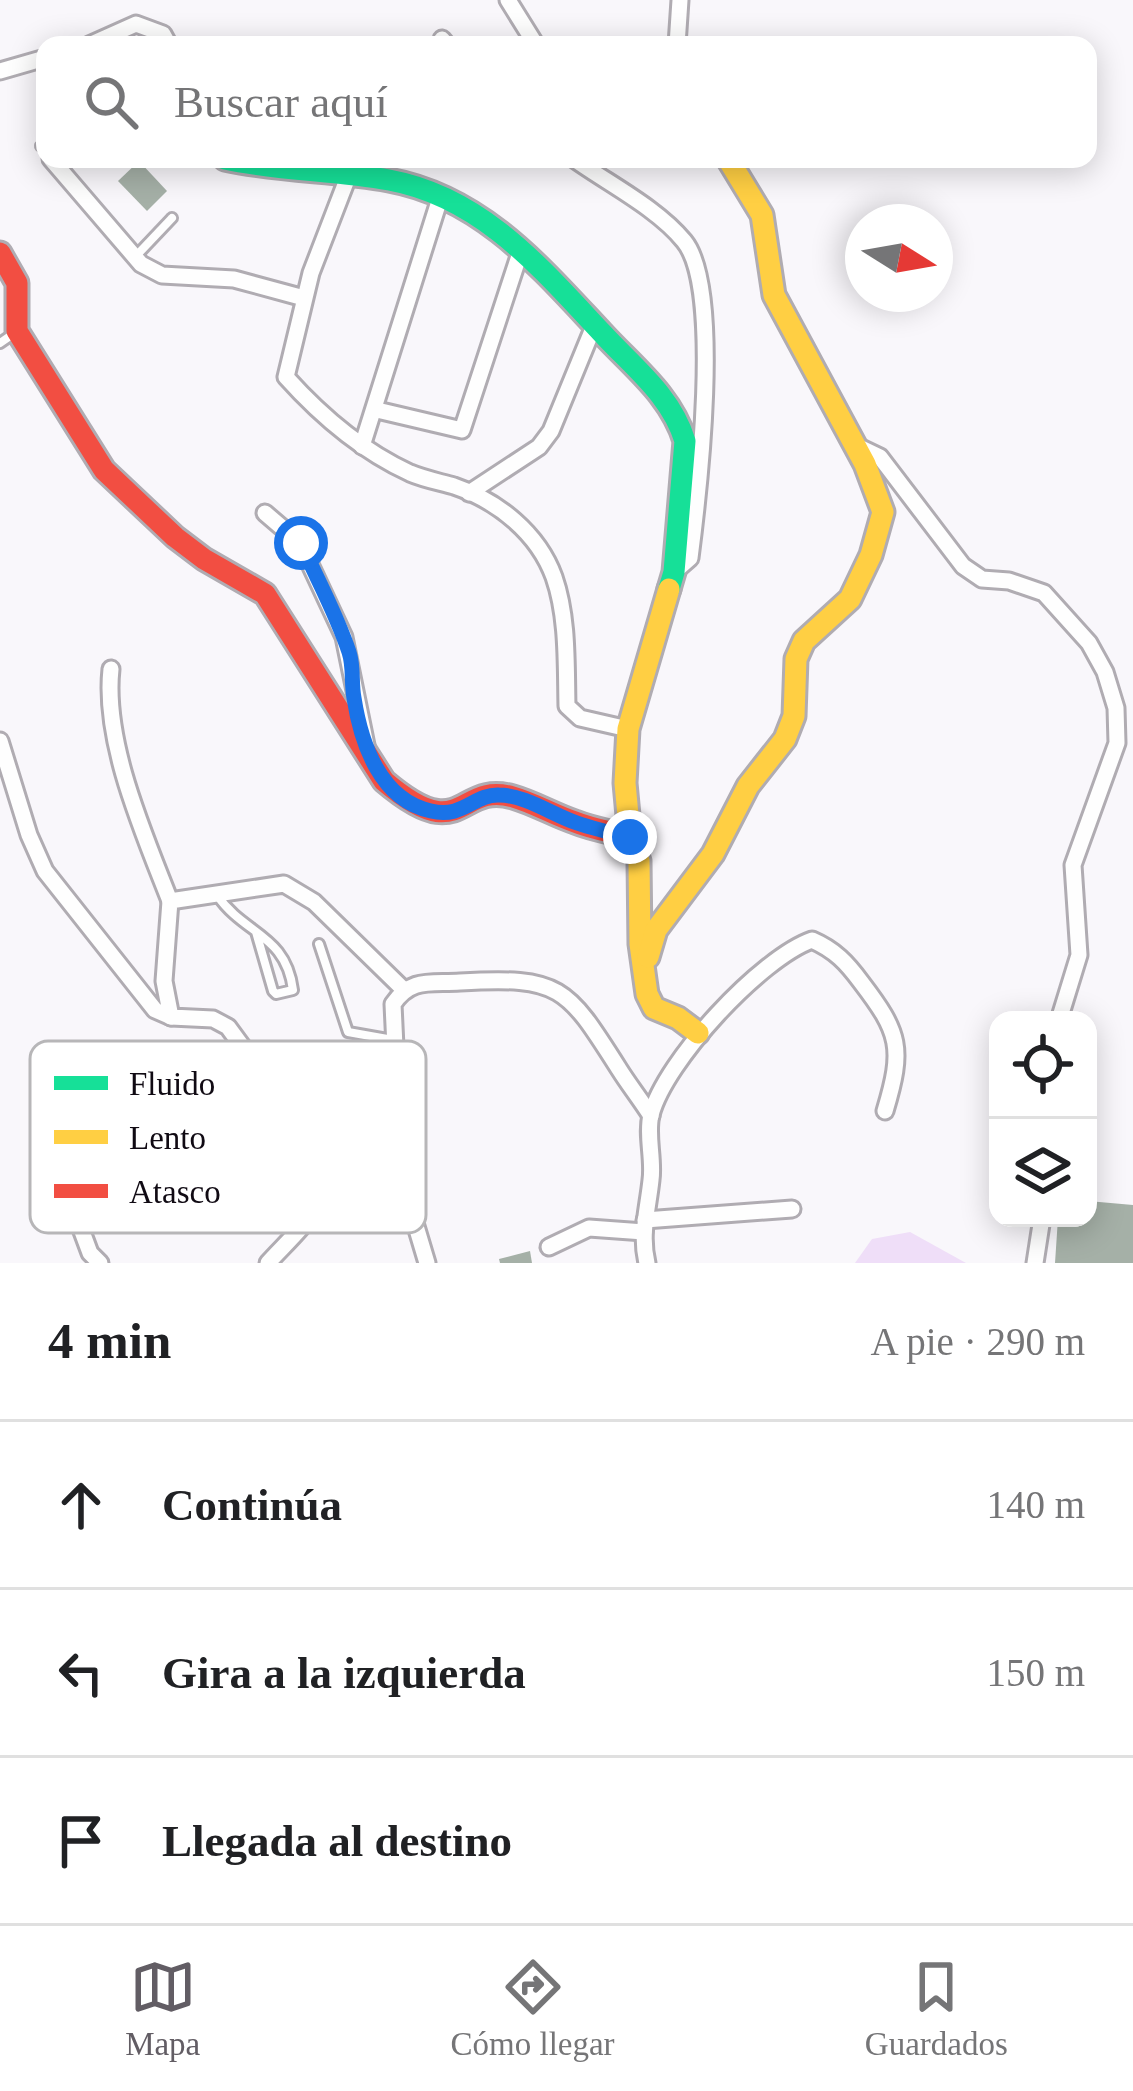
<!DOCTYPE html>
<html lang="es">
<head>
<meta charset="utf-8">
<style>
	body { margin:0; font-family:"Times New Roman",serif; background:#f2f2f2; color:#202124 }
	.controls { position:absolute; right:36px; bottom:36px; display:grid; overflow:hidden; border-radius:24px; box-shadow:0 6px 30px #0003 }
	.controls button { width:108px; height:108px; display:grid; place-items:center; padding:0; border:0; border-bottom:3px solid #e0e0e0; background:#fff; color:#202124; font:60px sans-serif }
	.compass { position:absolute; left:845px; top:204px; width:108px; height:108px; border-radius:50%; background:#fff; box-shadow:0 6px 30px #0003; rotate:101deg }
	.stop { position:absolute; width:36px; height:36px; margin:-27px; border:9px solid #1a73e8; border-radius:50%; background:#fff }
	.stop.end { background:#1a73e8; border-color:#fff; box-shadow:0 3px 12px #0008 }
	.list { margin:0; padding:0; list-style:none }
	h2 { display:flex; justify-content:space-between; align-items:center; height:156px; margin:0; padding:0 48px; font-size:51px }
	h2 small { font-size:39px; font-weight:400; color:#757577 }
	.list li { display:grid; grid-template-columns:78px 1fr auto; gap:36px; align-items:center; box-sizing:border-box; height:168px; padding:0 48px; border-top:3px solid #e0e0e0 }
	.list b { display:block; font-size:45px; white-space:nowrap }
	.list em { font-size:39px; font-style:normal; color:#757577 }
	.icon { flex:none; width:66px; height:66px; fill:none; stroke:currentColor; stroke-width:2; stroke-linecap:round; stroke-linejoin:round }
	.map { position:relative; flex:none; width:1133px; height:1263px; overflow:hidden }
	.search { position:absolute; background:#fff; box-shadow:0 6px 30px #0003; left:36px; right:36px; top:36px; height:132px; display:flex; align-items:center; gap:30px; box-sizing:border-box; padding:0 42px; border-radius:24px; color:#757577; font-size:45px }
	.sheet { height:660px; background:#fff }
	nav { display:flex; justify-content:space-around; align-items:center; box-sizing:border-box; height:168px; border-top:3px solid #e0e0e0; background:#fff; font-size:33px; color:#757577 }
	nav a { display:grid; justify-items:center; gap:6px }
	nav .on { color:#625d64 }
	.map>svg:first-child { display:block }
</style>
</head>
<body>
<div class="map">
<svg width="1133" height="1263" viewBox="0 0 1133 1263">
	<rect width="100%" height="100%" fill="#f9f7fb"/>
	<polygon fill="#efdef8" points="910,1232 966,1263 855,1263 872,1239"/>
	<g fill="#a5b0a7">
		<polygon points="139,161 167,191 147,211 118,181"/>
		<polygon points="1088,1201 1133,1205 1133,1263 1055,1263 1058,1218 1088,1218"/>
		<polygon points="530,1251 532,1263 500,1263 499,1259"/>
	</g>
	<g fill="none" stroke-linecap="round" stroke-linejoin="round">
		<g stroke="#b0acb2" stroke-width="14">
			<g id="lane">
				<polyline points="41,146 45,143"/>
				<polyline points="136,256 172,218"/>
				<polyline points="0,343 16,332"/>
				<path d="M217,895c27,40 69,39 76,95l-17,4 -3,-3 -17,-59"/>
				<polyline points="319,944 348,1032 393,1040"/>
			</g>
		</g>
		<g stroke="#b0acb2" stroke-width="21">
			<g id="street">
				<polyline points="508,0 536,45"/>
				<polyline points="442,39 447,45"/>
				<polyline points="89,45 136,24 163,34 169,45"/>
				<polyline points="677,45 680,0"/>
				<polyline points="0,71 45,58"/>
				<polyline points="51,159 141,264 162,275 234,279 304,298"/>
				<path d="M574,159c35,25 83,49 110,82 39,47 14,255 6,317l-16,14"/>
				<path d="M348,177l-37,96 -25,104c35,39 76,74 124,96 14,6 30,9 44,13 44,15 84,47 100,91 14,40 12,87 13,129l13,12 48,11"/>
				<polyline points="377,410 462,430 521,250"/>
				<polyline points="362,446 441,195"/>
				<polyline points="857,446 880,457 963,566 982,579 1009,581 1044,593 1089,643 1105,672 1116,708 1117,743 1073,865 1079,955 1059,1020"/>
				<polyline points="469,493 539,447 551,431 594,326"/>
				<polyline points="265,513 300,543 344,637 366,745"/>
				<path d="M111,669c-8,73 33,165 59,232"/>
				<polyline points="0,741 29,835 45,871 155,1010 171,1017"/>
				<polyline points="94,1074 111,1083 119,1104 64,1183 90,1253 100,1263"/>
				<polyline points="645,1220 792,1209"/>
				<polyline points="549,1247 589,1228 644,1232"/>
				<path d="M268,1263c15,-17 38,-37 48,-57 19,-39 -64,-146 -88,-179l-15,-8 -42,-2 -7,-36 6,-80 114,-17 30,18 89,87"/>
				<path d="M427,1263l-26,-87 -8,-172c18,-27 38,-20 67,-22 101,-6 107,5 159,87 10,16 22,31 32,47"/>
				<path d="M647,1263c-7,-29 1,-54 4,-83 3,-21 -5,-45 0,-65 14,-54 110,-157 161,-175 23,10 35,23 49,42 39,51 43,66 24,129"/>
				<polyline points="1035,1263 1042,1218"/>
			</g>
		</g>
		<g stroke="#b0acb2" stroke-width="27">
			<path id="fast" d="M225,159c54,12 110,11 164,21 93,17 152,88 213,153 31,34 69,62 83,108l-11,131 -5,17"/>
		</g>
		<g stroke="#b0acb2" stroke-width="27">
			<g id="slow">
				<polyline points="669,589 628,729 625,783 630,837 639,861 640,944 647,994 654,1008 678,1018 698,1033"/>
				<polyline points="648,957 656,930 713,854 748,786 785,739 794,716 796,659 804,641 850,599 871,555 883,512 865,464 774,295 762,215 728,159"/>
			</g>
		</g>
		<g stroke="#b0acb2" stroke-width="27">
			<path id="jam" d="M0,253l17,30v48l87,139 71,67 29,22 61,35 119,187c80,68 73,0 129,16 21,6 41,18 62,25 17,7 37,10 55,15"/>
		</g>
		<use href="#lane" stroke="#fefefe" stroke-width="8"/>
		<use href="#street" stroke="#fefefe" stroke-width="15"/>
		<use href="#fast" stroke="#16e098" stroke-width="21"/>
		<use href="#slow" stroke="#ffcf43" stroke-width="21"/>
		<use href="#jam" stroke="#f24e42" stroke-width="21"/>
	</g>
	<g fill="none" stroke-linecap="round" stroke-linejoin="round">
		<path stroke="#1a73e8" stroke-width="15" d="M301,543c16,36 36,72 48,109 5,15 2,30 5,46 7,45 26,102 77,113 32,8 43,-17 68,-16 26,0 54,20 78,28 17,6 35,10 53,14"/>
	</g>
	<rect x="30" y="1041" width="396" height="192" rx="18" fill="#fff" stroke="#b7b6b8" stroke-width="3"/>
	<rect x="54" y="1076" width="54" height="14" fill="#16e098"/>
	<rect x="54" y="1130" width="54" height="14" fill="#ffcf43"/>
	<rect x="54" y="1184" width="54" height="14" fill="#f24e42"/>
	<g font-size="33" fill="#100a13">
		<text x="129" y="1095">Fluido</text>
		<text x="129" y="1149">Lento</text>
		<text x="129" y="1203">Atasco</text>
	</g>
</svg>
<div class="controls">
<button><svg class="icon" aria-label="locate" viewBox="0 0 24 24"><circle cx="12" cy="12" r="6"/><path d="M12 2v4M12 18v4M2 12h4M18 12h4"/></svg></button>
<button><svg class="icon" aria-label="layers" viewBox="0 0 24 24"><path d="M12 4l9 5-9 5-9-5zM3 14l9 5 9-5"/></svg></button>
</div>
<svg class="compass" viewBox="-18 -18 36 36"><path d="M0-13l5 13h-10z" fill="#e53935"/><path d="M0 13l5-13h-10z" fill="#757577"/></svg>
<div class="stop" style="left:301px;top:543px"></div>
<div class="stop end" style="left:630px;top:837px"></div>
<div class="search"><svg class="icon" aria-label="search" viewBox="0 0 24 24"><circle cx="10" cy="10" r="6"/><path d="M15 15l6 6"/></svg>Buscar aquí</div>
</div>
<section class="sheet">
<h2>4 min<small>A pie · 290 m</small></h2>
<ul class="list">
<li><svg class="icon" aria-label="ahead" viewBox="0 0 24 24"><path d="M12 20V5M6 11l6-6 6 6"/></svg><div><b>Continúa</b></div><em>140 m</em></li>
<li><svg class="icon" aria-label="left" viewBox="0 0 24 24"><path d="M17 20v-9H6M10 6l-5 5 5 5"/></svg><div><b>Gira a la izquierda</b></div><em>150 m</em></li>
<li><svg class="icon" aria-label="arrive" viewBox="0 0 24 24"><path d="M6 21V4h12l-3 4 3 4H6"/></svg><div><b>Llegada al destino</b></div></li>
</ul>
</section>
<nav>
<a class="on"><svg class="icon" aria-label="map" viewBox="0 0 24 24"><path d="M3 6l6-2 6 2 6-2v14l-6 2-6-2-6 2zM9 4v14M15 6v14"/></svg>Mapa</a>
<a><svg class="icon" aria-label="directions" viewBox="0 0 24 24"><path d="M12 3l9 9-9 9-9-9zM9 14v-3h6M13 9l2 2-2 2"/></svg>Cómo llegar</a>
<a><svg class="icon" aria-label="saved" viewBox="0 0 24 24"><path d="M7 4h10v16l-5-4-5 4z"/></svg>Guardados</a>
</nav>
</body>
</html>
